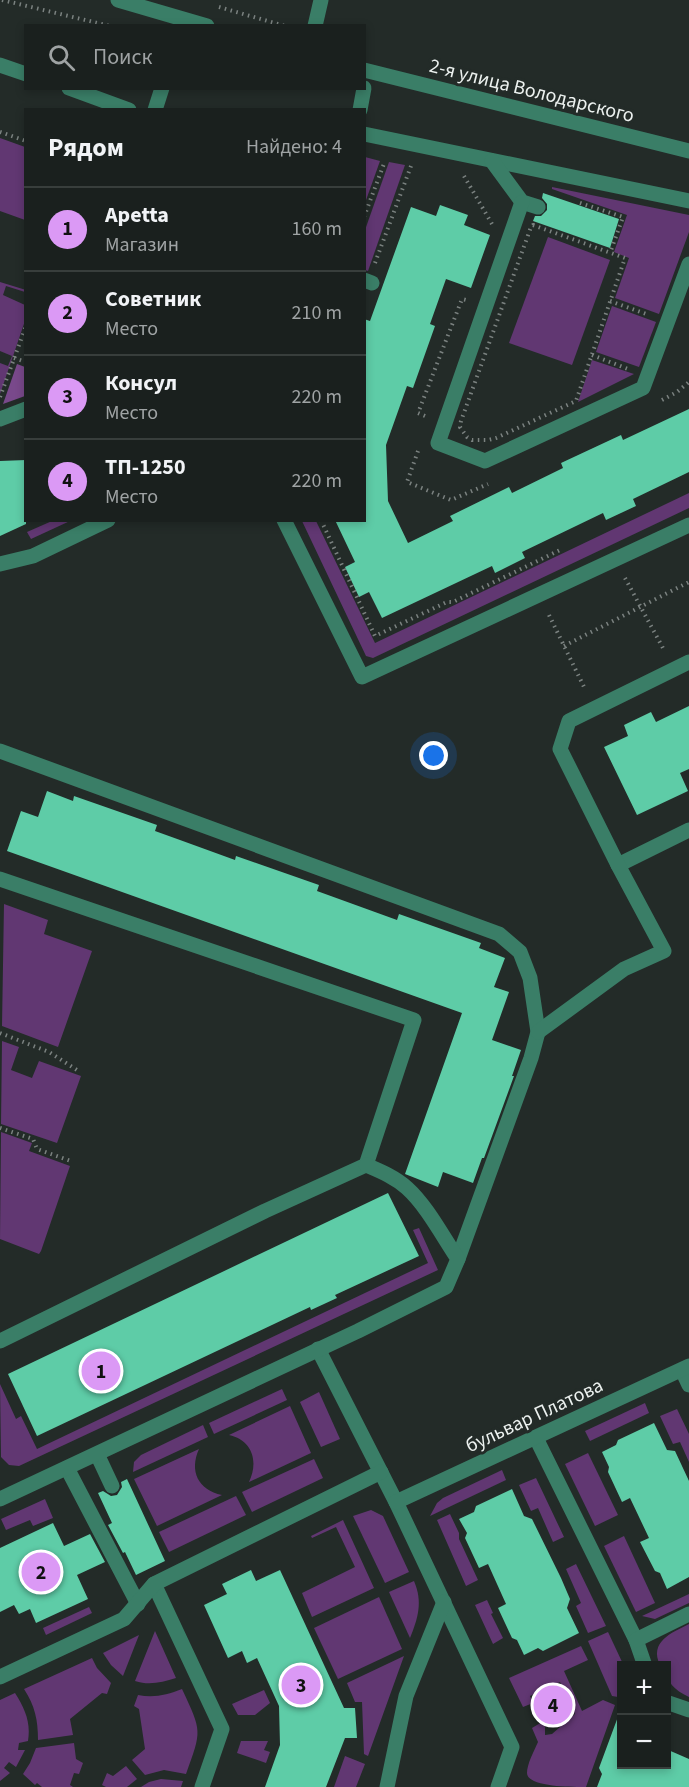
<!DOCTYPE html>
<html lang="ru">
<head>
<meta charset="utf-8">
<style>
	body { margin:0; font-family:"Source Sans 3",sans-serif; background:#232827; color:#f1f3f6 }
	.controls { position:absolute; right:18px; bottom:18px; display:grid; overflow:hidden; border-radius:0px; box-shadow:0 3px 9px #0003 }
	.controls button { width:54px; height:54px; display:grid; place-items:center; padding:0; border:0; border-bottom:2px solid #383e3c; background:#1a201e; color:#f1f3f6; font:30px sans-serif }
	.you { position:absolute; left:434px; top:756px; width:21px; height:21px; margin:-15px; border:4px solid #fff; border-radius:50%; background:#1a73e8; box-shadow:0 0 0 9px #1a73e833 }
	.badge { display:grid; place-items:center; width:39px; height:39px; border-radius:50%; background:#db99f5; color:#111; font-size:20px; font-weight:700 }
	.pin { position:absolute; translate:-50% -50%; border:3px solid #fff; box-shadow:0 2px 6px #0006 }
	.list { margin:0; padding:0; list-style:none }
	h2 { display:flex; justify-content:space-between; align-items:center; height:78px; margin:0; padding:0 24px; font-size:26px }
	h2 small { font-size:20px; font-weight:400; color:#9fa3a4 }
	.list li { display:grid; grid-template-columns:39px 1fr auto; gap:18px; align-items:center; box-sizing:border-box; height:84px; padding:0 24px; border-top:2px solid #383e3c }
	.list b { display:block; font-size:22px; white-space:nowrap }
	.list p { margin:0; font-size:20px; white-space:nowrap; color:#9fa3a4 }
	.list em { font-size:20px; font-style:normal; color:#9fa3a4 }
	.icon { flex:none; width:33px; height:33px; fill:none; stroke:currentColor; stroke-width:2; stroke-linecap:round; stroke-linejoin:round }
	.map { position:relative; flex:none; width:689px; height:1787px; overflow:hidden }
	.search { position:absolute; background:#1a201e; box-shadow:0 3px 9px #0003; left:24px; top:24px; width:342px; height:66px; display:flex; align-items:center; gap:15px; box-sizing:border-box; padding:0 21px; border-radius:0px; color:#9fa3a4; font-size:22px }
	.panel { position:absolute; background:#1a201e; box-shadow:0 3px 9px #0003; left:24px; top:108px; width:342px; height:414px; border-radius:0px }
	.map>svg:first-child { display:block }
</style>
</head>
<body>
<div class="map">
<svg width="689" height="1787" viewBox="0 0 689 1787">
	<rect width="100%" height="100%" fill="#232b28"/>
	<g fill="#613772">
		<polygon points="0,138 25,147 25,220 0,211"/>
		<polygon points="365,157 380,161 365,203 364,157"/>
		<polygon points="389,162 405,165 368,271 365,270 365,230"/>
		<polygon points="552,187 689,215 689,232 659,314 615,298 629,258 614,252 627,215 552,189"/>
		<polygon points="548,237 610,260 572,365 509,343"/>
		<polygon points="0,282 26,290 25,292 6,286 3,295 25,305 26,318 0,394 0,363 8,366 12,356 0,351"/>
		<polygon points="612,306 656,322 639,367 596,352"/>
		<polygon points="592,360 634,374 578,402"/>
		<polygon points="689,493 689,508 373,658 366,656 302,521 316,521 375,643"/>
		<polygon points="52,521 70,521 31,539 27,532"/>
		<polygon points="4,904 48,920 44,934 92,951 58,1047 2,1026"/>
		<polygon points="2,1041 19,1047 11,1070 32,1078 39,1061 81,1076 57,1143 1,1124"/>
		<polygon points="1,1132 32,1143 29,1151 70,1166 41,1251 39,1254 0,1239"/>
		<polygon points="419,1228 438,1270 19,1466 9,1465 1,1457 0,1384 16,1419 21,1416 37,1449 428,1263 413,1230"/>
		<polygon points="282,1389 287,1400 214,1434 209,1423"/>
		<polygon points="319,1392 340,1439 321,1447 300,1402"/>
		<polygon points="645,1403 649,1413 590,1441 585,1431"/>
		<path d="M290,1406l21,47 -62,29c10,-21 3,-42 -20,-47z"/>
		<polygon points="677,1409 689,1434 689,1462 680,1442 673,1444 660,1416"/>
		<polygon points="203,1425 208,1437 133,1472 134,1462 141,1455"/>
		<path d="M199,1449c-10,22 -1,41 23,46l-65,31 -23,-47z"/>
		<polygon points="588,1453 618,1515 595,1526 565,1464"/>
		<polygon points="314,1459 323,1478 252,1512 242,1492"/>
		<polygon points="502,1470 506,1480 430,1516 437,1503 443,1498"/>
		<polygon points="536,1478 564,1537 553,1542 538,1508 531,1511 519,1485"/>
		<polygon points="236,1496 246,1515 169,1552 159,1532"/>
		<polygon points="45,1499 53,1518 33,1526 30,1520 6,1530 1,1519"/>
		<polygon points="371,1510 383,1516 409,1572 385,1583 353,1516"/>
		<polygon points="450,1514 459,1533 459,1539 478,1580 466,1586 437,1520"/>
		<polygon points="343,1520 374,1588 312,1617 302,1593 355,1567 336,1527 312,1538 311,1536"/>
		<polygon points="624,1536 655,1603 636,1612 604,1546"/>
		<polygon points="576,1564 606,1626 588,1633 576,1606 581,1603 566,1569"/>
		<path d="M414,1581c9,21 4,37 -4,57l-21,-46z"/>
		<polygon points="689,1594 689,1603 655,1619 642,1616"/>
		<polygon points="379,1597 402,1649 338,1679 314,1628"/>
		<polygon points="487,1600 493,1613 491,1614 503,1638 493,1644 475,1605"/>
		<polygon points="89,1607 92,1613 46,1635 43,1628"/>
		<path d="M689,1624v73c-15,-7 -23,-15 -23,-31l-6,-1c-11,-23 11,-32 29,-41z"/>
		<path d="M155,1631l21,47c-14,4 -26,8 -41,3z"/>
		<polygon points="608,1632 623,1664 621,1686 618,1697 612,1696 588,1641"/>
		<polygon points="139,1635 123,1676 111,1665 103,1653"/>
		<path d="M581,1646l7,14 -24,11 18,40 21,-11 12,5 -29,82c-14,0 -59,0 -59,-14 0,-9 7,-22 11,-31l-6,-14 10,-6 3,5v8l7,-1 23,-20 -15,-32 -30,14 3,7 -10,4 -14,-29z"/>
		<polygon points="404,1656 368,1756 364,1754 362,1702 355,1702 347,1683"/>
		<path d="M92,1658l5,10 14,15 -4,11 -5,-1 -32,26 3,16 -35,5c0,-20 -3,-34 -14,-51z"/>
		<path d="M182,1689c20,43 20,41 4,85l-22,-4 -19,5 -13,-15 13,-11 -6,-40 -5,-3 4,-11c16,3 29,0 44,-6z"/>
		<polygon points="264,1690 270,1703 255,1715 238,1715 232,1704"/>
		<path d="M15,1693c10,16 16,29 13,48l-9,2 -1,7h7l-9,17 -7,-5 -5,6 6,5 -10,8v-81z"/>
		<polygon points="241,1741 268,1741 264,1750 270,1752 266,1763 237,1753"/>
		<polygon points="74,1743 76,1759 83,1763 79,1774 74,1773 70,1785 73,1787 42,1787 37,1783 35,1785 23,1774 30,1763 36,1748"/>
		<polygon points="345,1756 365,1764 356,1787 334,1787"/>
		<polygon points="126,1766 137,1779 127,1787 106,1787 102,1785 107,1773 113,1776"/>
		<polygon points="161,1779 183,1781 181,1787 141,1787 149,1782"/>
	</g>
	<polygon fill="#79498b" points="17,364 25,367 25,396 3,404"/>
	<g fill="#5ecca7">
		<polygon points="543,193 619,219 610,248 533,221 535,216 541,216 547,210 547,204 542,198"/>
		<polygon points="440,205 468,215 464,225 490,235 471,288 446,279 430,324 435,326 413,388 407,386 386,445 388,501 408,543 453,521 450,516 509,487 512,493 563,468 561,463 621,435 623,440 689,409 689,472 633,499 636,506 606,520 603,513 522,552 525,558 495,573 492,566 382,618 369,592 359,597 345,567 355,562 335,520 364,520 364,319 370,321 411,207 436,216"/>
		<polygon points="26,460 26,524 0,536 0,461"/>
		<polygon points="689,706 689,769 680,773 688,791 637,815 604,747 628,736 624,725 651,712 656,722"/>
		<polygon points="47,791 73,801 74,796 157,825 155,831 180,840 235,860 236,856 319,885 317,891 397,920 399,914 481,943 479,948 505,958 494,987 509,992 492,1040 521,1050 512,1076 514,1076 484,1158 482,1158 473,1183 443,1172 438,1187 405,1174 462,1013 7,851 21,811 38,817"/>
		<polygon points="388,1193 419,1256 335,1295 337,1298 311,1310 310,1307 37,1436 8,1374"/>
		<polygon points="654,1423 667,1450 675,1451 689,1481 689,1577 667,1589 660,1573 655,1571 640,1542 649,1538 630,1498 622,1502 608,1472 609,1467 602,1452 616,1445 618,1440"/>
		<polygon points="127,1479 165,1561 136,1575 125,1552 123,1553 108,1525 112,1523 98,1493 103,1491 111,1496 117,1495 122,1487 121,1482"/>
		<polygon points="512,1489 524,1516 532,1519 561,1578 570,1599 567,1608 579,1633 543,1651 538,1648 524,1655 517,1640 512,1638 498,1608 506,1604 488,1564 479,1568 465,1538 467,1533 459,1519 474,1512 476,1506"/>
		<polygon points="53,1523 64,1546 90,1534 105,1562 77,1575 88,1599 36,1623 30,1609 19,1614 14,1605 0,1612 0,1548"/>
		<polygon points="251,1570 256,1581 280,1570 344,1708 355,1708 357,1738 345,1738 326,1787 265,1787 280,1745 279,1706 257,1658 247,1663 242,1651 228,1658 204,1605 227,1594 222,1584"/>
		<polygon points="619,1714 621,1715 621,1764 666,1764 666,1749 689,1759 689,1787 597,1787 602,1774 599,1768"/>
	</g>
	<g fill="none" stroke-linecap="round" stroke-linejoin="round">
		<g stroke="#7b8280" stroke-width="4" stroke-dasharray="1.5 4.5" stroke-linecap="butt">
			<polyline points="2,0 110,26"/>
			<polyline points="219,7 285,26"/>
			<polyline points="0,132 26,141"/>
			<polyline points="464,176 492,224"/>
			<polyline points="580,203 623,217 610,253"/>
			<polyline points="364,217 385,161"/>
			<polygon points="533,225 625,258 576,401 496,438 488,440 472,440 467,437 460,427 461,421 531,227"/>
			<polyline points="375,263 411,166"/>
			<polyline points="610,301 649,315"/>
			<polyline points="592,355 628,369"/>
			<polyline points="14,358 26,362"/>
			<polyline points="0,397 26,326"/>
			<polyline points="662,400 677,392 689,382"/>
			<polyline points="425,416 418,413 462,299 466,300"/>
			<polyline points="418,451 407,482 451,500 488,484"/>
			<polyline points="321,520 375,636 447,602 453,602 562,549"/>
			<polyline points="625,578 664,650"/>
			<polyline points="549,615 585,689"/>
			<polyline points="564,646 689,582"/>
			<polyline points="0,1033 49,1052 80,1072"/>
			<polyline points="0,1128 33,1139 37,1149 71,1161"/>
		</g>
		<g stroke="#3a7e67" stroke-width="15">
			<polyline points="118,0 207,26"/>
			<polyline points="315,26 321,0"/>
			<polyline points="0,65 26,74"/>
			<polyline points="364,70 689,151"/>
			<polyline points="69,88 129,110"/>
			<polyline points="155,110 162,88"/>
			<polyline points="360,110 364,88"/>
			<polyline points="364,134 689,201"/>
			<polyline points="492,161 522,202 538,207"/>
			<polyline points="522,202 438,443 485,461 643,388 689,264"/>
			<polyline points="364,280 372,283"/>
			<polyline points="0,419 26,409"/>
			<polyline points="284,520 362,677 689,525"/>
			<polyline points="0,564 33,556 108,520"/>
			<polyline points="0,751 499,934 520,952 530,978 538,1032 531,1058 458,1259"/>
			<polyline points="618,865 689,830"/>
			<polyline points="0,879 414,1020 366,1165 265,1211 0,1341"/>
			<polyline points="538,1032 624,969 664,951 618,865 560,749 569,721 689,662"/>
			<polyline points="318,1349 396,1502 512,1747 498,1787"/>
			<polyline points="682,1370 689,1385"/>
			<polyline points="536,1438 636,1640 645,1666"/>
			<polyline points="97,1454 112,1486"/>
			<polyline points="67,1468 138,1604"/>
			<path d="M0,1499l358,-168 88,-44 12,-28c-15,-22 -31,-53 -51,-71 -12,-11 -27,-17 -41,-23"/>
			<polyline points="396,1502 689,1366"/>
			<polyline points="154,1584 222,1729 202,1787"/>
			<polyline points="636,1640 689,1614"/>
			<polyline points="0,1677 124,1619 154,1584 381,1472"/>
			<polyline points="666,1702 689,1710"/>
			<polyline points="387,1787 406,1696 444,1602"/>
		</g>
	</g>
	<g text-anchor="middle" stroke-width="6" stroke-linejoin="round" paint-order="stroke">
		<g font-size="20" fill="#ecf1ef" stroke="#232b28">
			<text transform="translate(532 90) rotate(14)" y="7">2-я улица Володарского</text>
			<text transform="translate(534 1415) rotate(-25)" y="7">бульвар Платова</text>
		</g>
	</g>
</svg>
<div class="controls">
<button>+</button>
<button>−</button>
</div>
<div class="you"></div>
<div class="pin badge" style="left:101px;top:1371px">1</div>
<div class="pin badge" style="left:41px;top:1572px">2</div>
<div class="pin badge" style="left:301px;top:1685px">3</div>
<div class="pin badge" style="left:553px;top:1705px">4</div>
<div class="search"><svg class="icon" aria-label="search" viewBox="0 0 24 24"><circle cx="10" cy="10" r="6"/><path d="M15 15l6 6"/></svg>Поиск</div>
<section class="panel">
<h2>Рядом<small>Найдено: 4</small></h2>
<ul class="list">
<li><span class="badge">1</span><div><b>Apetta</b><p>Магазин</p></div><em>160 m</em></li>
<li><span class="badge">2</span><div><b>Советник</b><p>Место</p></div><em>210 m</em></li>
<li><span class="badge">3</span><div><b>Консул</b><p>Место</p></div><em>220 m</em></li>
<li><span class="badge">4</span><div><b>ТП-1250</b><p>Место</p></div><em>220 m</em></li>
</ul>
</section>
</div>
</body>
</html>
